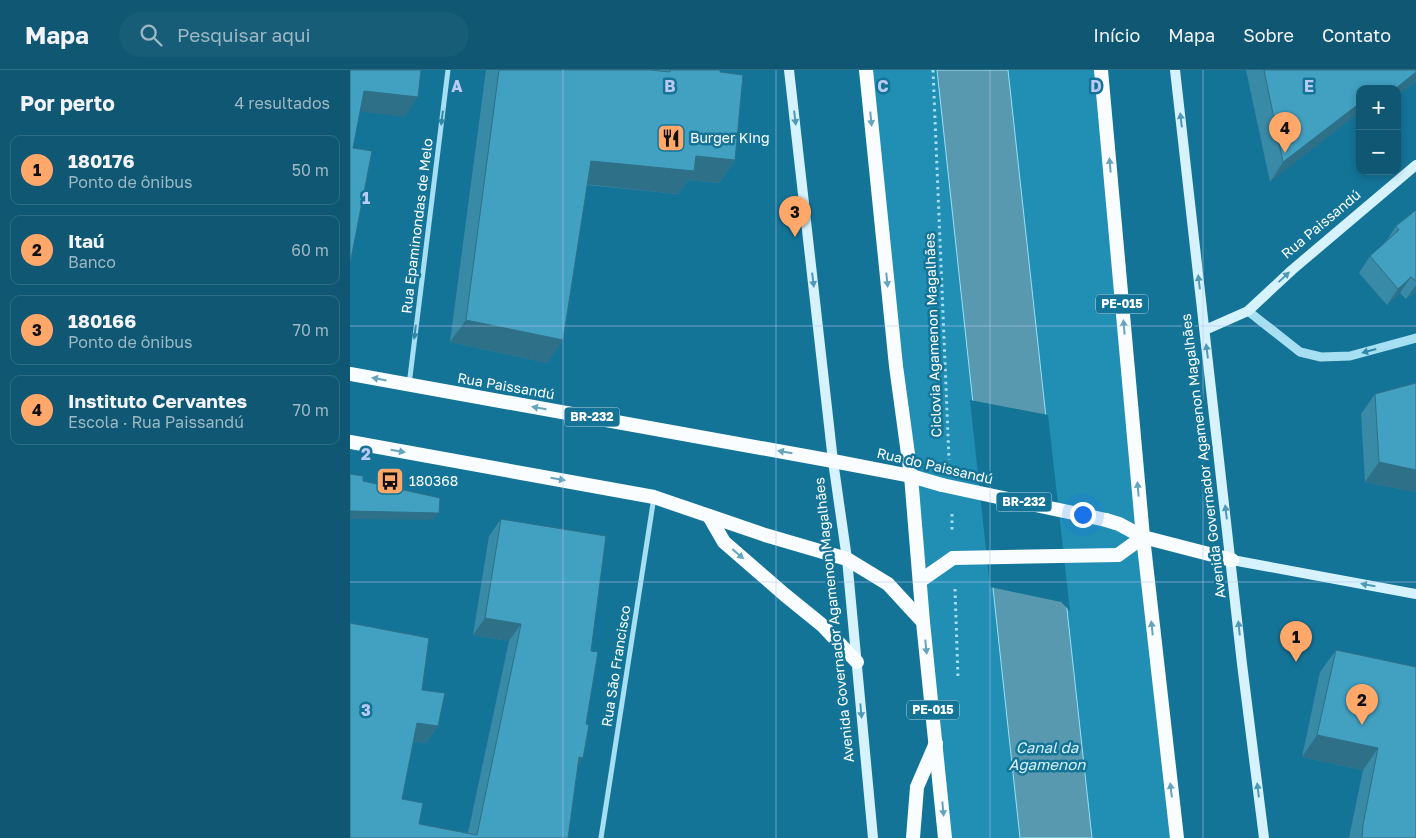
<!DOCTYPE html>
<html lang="pt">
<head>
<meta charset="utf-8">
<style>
	body { margin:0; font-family:"Golos Text",sans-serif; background:#185d77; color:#f1f3f6 }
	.controls { position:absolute; right:15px; top:15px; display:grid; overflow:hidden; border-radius:10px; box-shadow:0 2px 8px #0003 }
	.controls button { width:45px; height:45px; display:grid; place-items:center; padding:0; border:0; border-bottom:1px solid #2f6d84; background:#0f5772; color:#f1f3f6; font:25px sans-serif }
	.you { position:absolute; left:732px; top:444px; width:18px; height:18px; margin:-12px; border:4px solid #fff; border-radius:50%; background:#1a73e8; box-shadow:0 0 0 8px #1a73e833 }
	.badge { display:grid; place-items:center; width:32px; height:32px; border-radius:50%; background:#ffa869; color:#111; font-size:16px; font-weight:700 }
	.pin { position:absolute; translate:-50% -41px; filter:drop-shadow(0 1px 2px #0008) }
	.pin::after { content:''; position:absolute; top:26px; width:18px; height:15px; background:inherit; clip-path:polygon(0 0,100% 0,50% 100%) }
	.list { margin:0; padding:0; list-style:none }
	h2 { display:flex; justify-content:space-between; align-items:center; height:65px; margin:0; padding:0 20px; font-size:21px }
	h2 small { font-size:16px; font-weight:400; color:#9bb8c4 }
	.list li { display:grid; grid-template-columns:32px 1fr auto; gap:15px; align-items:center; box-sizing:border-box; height:70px; margin:0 10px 10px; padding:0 10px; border:1px solid #2f6d84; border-radius:10px }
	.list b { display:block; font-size:19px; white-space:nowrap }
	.list p { margin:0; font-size:16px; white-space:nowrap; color:#9bb8c4 }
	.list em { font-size:16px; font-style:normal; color:#9bb8c4 }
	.icon { flex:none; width:28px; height:28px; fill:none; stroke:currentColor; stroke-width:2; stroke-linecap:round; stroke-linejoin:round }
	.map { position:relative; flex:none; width:1066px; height:768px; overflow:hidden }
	header { display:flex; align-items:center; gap:30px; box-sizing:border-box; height:70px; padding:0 25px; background:#0f5772; border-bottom:1px solid #2f6d84 }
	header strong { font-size:24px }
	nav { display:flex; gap:28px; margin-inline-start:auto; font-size:18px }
	.search { width:350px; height:45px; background:#185d77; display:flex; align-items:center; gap:12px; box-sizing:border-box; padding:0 18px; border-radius:28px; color:#9bb8c4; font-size:19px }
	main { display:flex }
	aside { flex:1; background:#0f5772 }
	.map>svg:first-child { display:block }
</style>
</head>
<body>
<header>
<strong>Mapa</strong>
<div class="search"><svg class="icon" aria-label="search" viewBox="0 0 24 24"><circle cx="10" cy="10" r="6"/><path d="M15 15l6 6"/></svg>Pesquisar aqui</div>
<nav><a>Início</a><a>Mapa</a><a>Sobre</a><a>Contato</a></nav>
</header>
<main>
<aside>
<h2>Por perto<small>4 resultados</small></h2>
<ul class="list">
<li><span class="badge">1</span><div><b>180176</b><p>Ponto de ônibus</p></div><em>50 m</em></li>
<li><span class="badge">2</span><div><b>Itaú</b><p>Banco</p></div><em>60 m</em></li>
<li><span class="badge">3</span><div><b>180166</b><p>Ponto de ônibus</p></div><em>70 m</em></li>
<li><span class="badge">4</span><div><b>Instituto Cervantes</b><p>Escola · Rua Paissandú</p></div><em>70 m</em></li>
</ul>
</aside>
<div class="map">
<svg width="1066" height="768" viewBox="0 0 1066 768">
	<rect width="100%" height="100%" fill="#147498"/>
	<polygon fill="#218eb4" points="516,0 751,0 824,768 595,768"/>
	<polygon fill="#5899b0" stroke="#99dff5" points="587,0 658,0 742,768 670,768"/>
	<polygon fill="#147498" points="620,330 698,345 720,541 711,532 640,517"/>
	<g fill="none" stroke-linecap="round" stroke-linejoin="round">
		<g stroke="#a7dff2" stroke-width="3" stroke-dasharray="2.5 4" stroke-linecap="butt">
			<polyline points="583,0 599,390"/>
			<polyline points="602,444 602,463"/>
			<polyline points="605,519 608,608"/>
		</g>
		<g stroke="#a7dff2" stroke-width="5">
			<polyline points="59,315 98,0"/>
			<polyline points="251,768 304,427"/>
		</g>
		<polyline stroke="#a7dff2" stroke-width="9" points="898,241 950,282 971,287 1000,286 1066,268"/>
		<g stroke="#d6f2fc" stroke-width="10">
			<polyline points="439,0 483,391 497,489 523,768"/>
			<polyline points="825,0 892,594 914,768"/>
			<polyline points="855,260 898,241 942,200 1066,95"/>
			<polyline points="882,490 1066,524"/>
		</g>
		<g stroke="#f9fdff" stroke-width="14">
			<polyline points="516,0 546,296 561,406 573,552 595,768"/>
			<polyline points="751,0 793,467 827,768"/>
			<polyline points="0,304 483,391 561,406 592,415"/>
			<polyline points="0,372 304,427 415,465 497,489 538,514 573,552"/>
			<polyline points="359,446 374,472 435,525 472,555 507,592"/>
			<polyline points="756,450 769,454 793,467 882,490"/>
			<polyline points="768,485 793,467"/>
			<polyline points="570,511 603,488"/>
			<polyline points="563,768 567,717 586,673"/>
		</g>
		<g stroke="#f9fdff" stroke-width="14">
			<polyline points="592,415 756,450"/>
			<polyline points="603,488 768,485"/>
		</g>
	</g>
	<g fill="#398aa6">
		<polygon points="136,0 300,0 309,1 309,0 370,0 370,2 385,90 369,113 338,110 328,124 237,115 197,293 100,272"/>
		<polygon points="896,0 1066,0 1066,11 1047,26 1047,19 1010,19 920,112"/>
		<polygon points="1066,140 1066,221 1056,229 1050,223 1037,235 1009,203 1020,186 1035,173 1046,156"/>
		<polygon points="1066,313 1066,422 1015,412 1011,344 1025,324"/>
		<polygon points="151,449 241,581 233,688 228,695 218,768 0,768 72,620 88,656 76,673 63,671 52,729 69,754 118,763 159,571 123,565 139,466"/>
		<polygon points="986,580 1066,597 1066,768 999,768 1013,700 952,687 970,602"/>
	</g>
	<g fill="#2e7087">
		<polygon points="1066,2 1066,11 1047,26 1047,19 1045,19"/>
		<polygon points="14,21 68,27 55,47 0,40"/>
		<polygon points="1010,33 1010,42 920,112 933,92"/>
		<polygon points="346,86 385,90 369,113 338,110 328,124 225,113 241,91"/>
		<polygon points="1061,207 1050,223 1037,235 1048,219"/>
		<polygon points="1066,215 1066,221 1056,229"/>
		<polygon points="116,250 213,270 197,293 100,272"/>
		<polygon points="1029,392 1066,400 1066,422 1015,412"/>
		<polygon points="0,441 89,443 83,450 0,449"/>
		<polygon points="135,548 171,554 159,571 123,565"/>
		<polygon points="67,653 88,656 76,673 55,670"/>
		<polygon points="967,665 1028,678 1013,700 952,687"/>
		<polygon points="229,687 233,688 221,705"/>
	</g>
	<g fill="#42a0c1" stroke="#2e7087">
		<polygon points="0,0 71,0 68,27 14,21 3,78 22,81 0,194"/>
		<polygon points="149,0 300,0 320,2 320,0 370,0 370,2 393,5 385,90 346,86 344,101 241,91 213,270 116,250"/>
		<polygon points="914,0 1066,0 1066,2 1045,19 1031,19 1030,18 1029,19 1010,19 1010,33 933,92"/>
		<polygon points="1066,140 1066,211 1061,207 1048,219 1020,186 1049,160 1046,156"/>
		<polygon points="1066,313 1066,400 1029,392 1025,324"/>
		<polygon points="0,404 13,406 13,411 90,428 89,443 0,441"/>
		<polygon points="151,449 256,466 241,581 248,582 236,654 239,655 233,688 229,687 218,768 0,768 0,553 79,568 72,620 95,623 88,656 67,653 52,729 73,733 69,754 127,765 171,554 135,548"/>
		<polygon points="986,580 1066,597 1066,768 1012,768 1013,755 1028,678 967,665"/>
	</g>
	<defs><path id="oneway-solid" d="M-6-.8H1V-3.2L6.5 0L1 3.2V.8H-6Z" transform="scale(1.25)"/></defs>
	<g fill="#3189aa">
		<use href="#oneway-solid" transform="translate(92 48) rotate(97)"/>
		<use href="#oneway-solid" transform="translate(65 262) rotate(97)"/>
		<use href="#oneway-solid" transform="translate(1019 281) rotate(165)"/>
	</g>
	<g fill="#4e9ab6">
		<use href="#oneway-solid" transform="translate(445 48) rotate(83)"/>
		<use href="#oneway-solid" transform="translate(831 50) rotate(-97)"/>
		<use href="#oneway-solid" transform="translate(934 207) rotate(-43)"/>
		<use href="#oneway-solid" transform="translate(463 210) rotate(83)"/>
		<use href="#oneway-solid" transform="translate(849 212) rotate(-97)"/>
		<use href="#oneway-solid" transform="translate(857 281) rotate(-97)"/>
		<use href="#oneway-solid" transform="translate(876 442) rotate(-97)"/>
		<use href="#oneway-solid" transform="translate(1018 515) rotate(-170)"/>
		<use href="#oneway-solid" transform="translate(889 558) rotate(-96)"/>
		<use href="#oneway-solid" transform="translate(511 641) rotate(85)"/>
		<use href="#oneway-solid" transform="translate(908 720) rotate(-97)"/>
	</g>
	<g fill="#64a4bc">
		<use href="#oneway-solid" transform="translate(521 49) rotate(84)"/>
		<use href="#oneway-solid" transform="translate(760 95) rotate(-95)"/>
		<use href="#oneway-solid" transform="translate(537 210) rotate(84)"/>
		<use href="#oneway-solid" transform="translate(774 257) rotate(-95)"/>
		<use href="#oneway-solid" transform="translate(29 309) rotate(-169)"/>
		<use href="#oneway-solid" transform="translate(189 338) rotate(-170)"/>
		<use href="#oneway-solid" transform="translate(48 381) rotate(10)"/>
		<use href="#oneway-solid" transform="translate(435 382) rotate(-170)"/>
		<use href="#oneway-solid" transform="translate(208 409) rotate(10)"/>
		<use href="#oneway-solid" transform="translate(788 419) rotate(-95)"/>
		<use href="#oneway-solid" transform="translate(388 484) rotate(41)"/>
		<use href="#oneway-solid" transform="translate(802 558) rotate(-96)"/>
		<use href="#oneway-solid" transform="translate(576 577) rotate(84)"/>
		<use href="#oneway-solid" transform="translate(821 720) rotate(-97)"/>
		<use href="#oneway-solid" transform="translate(593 739) rotate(85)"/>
	</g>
	<path fill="none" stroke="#bbcaf3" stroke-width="1" stroke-opacity="0.55" d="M213,0v768M426,0v768M640,0v768M853,0v768M0,256h1066M0,512h1066"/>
	<defs>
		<g id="restaurant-square" transform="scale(1.4375)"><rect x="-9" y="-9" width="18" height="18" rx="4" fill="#ffa869" stroke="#147498"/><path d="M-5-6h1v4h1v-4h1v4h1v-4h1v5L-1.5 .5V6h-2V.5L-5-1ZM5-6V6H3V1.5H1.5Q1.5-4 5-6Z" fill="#111"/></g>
		<g id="bus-square" transform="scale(1.4375)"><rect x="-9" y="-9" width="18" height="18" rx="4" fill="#ffa869" stroke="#147498"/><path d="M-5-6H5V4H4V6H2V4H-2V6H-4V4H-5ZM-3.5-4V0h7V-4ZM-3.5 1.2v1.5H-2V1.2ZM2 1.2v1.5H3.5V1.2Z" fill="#111"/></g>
	</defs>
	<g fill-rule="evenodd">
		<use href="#restaurant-square" x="321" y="68"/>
		<use href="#bus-square" x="40" y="411"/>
	</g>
	<g text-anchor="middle" stroke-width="5" stroke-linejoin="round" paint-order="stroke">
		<g fill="#147498" stroke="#b8d5e0" stroke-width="1">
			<rect x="746" y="224.5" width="52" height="19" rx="4"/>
			<rect x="214.5" y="337.5" width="55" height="19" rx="4"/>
			<rect x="646.5" y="422.5" width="55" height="19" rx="4"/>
			<rect x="557" y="630.5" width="52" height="19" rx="4"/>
		</g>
		<g font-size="12" font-weight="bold" fill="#fff">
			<text x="772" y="238">PE-015</text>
			<text x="242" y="351">BR-232</text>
			<text x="674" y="436">BR-232</text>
			<text x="583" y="644">PE-015</text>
		</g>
		<g font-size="14" fill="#fff" stroke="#147498" text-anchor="start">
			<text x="340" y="73">Burger King</text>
			<text x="59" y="416">180368</text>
		</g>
		<g font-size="14" fill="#fff" stroke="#147498">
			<text transform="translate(971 154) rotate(-40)" y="5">Rua Paissandú</text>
			<text transform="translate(67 156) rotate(-83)" y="5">Rua Epaminondas de Melo</text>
			<text transform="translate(583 265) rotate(-92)" y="5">Ciclovia Agamenon Magalhães</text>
			<text transform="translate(156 316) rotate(10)" y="5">Rua Paissandú</text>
			<text transform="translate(853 386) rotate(-97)" y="5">Avenida Governador Agamenon Magalhães</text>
			<text transform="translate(585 396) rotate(13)" y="5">Rua do Paissandú</text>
			<text transform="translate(484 550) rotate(-96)" y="5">Avenida Governador Agamenon Magalhães</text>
			<text transform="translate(266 596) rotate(-81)" y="5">Rua São Francisco</text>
		</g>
		<g font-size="15" font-style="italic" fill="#d6f2fc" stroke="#147498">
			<text x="697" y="683">Canal da<tspan x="697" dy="17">Agamenon</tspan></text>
		</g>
	</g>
	<g font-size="16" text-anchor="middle" font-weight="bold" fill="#bbcaf3" stroke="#147498" stroke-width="5" stroke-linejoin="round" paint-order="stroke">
		<text x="107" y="22">A</text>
		<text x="320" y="22">B</text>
		<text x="533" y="22">C</text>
		<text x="746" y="22">D</text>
		<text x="959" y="22">E</text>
		<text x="16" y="134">1</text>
		<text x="16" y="390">2</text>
		<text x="16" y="646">3</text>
	</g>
</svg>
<div class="controls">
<button>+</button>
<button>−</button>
</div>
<div class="you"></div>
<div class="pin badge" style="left:946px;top:592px">1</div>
<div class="pin badge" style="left:1012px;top:655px">2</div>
<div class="pin badge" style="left:445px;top:167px">3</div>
<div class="pin badge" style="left:935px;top:83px">4</div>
</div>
</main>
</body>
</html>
